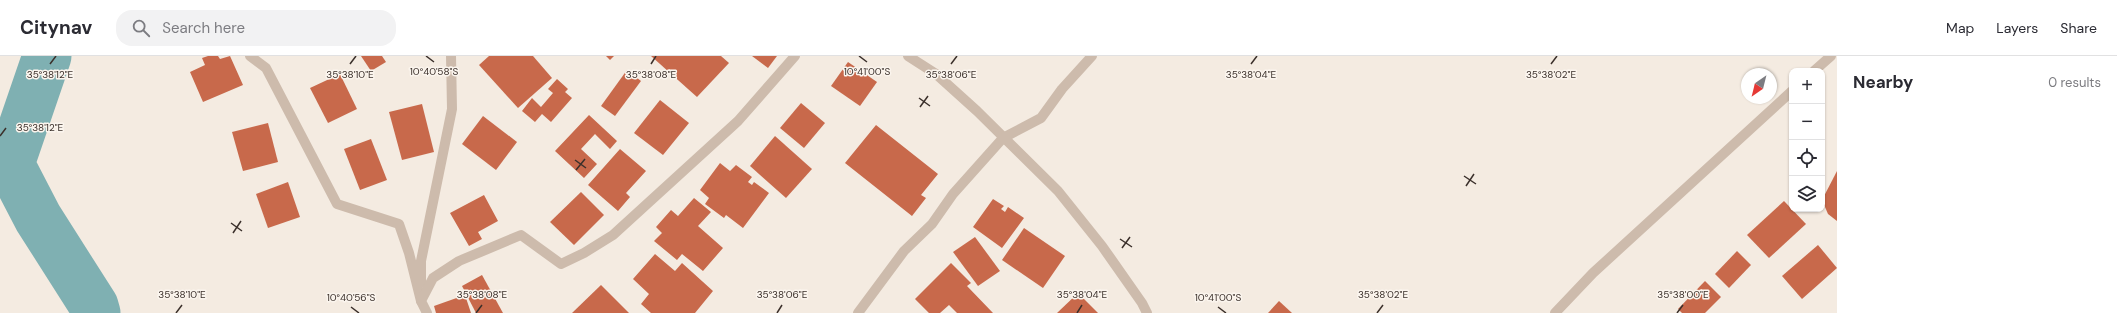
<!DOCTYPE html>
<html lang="en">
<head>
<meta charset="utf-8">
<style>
	body { margin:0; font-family:"DM Sans",sans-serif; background:#f2f2f3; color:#2b2b33 }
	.controls { position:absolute; right:12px; top:12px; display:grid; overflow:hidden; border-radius:8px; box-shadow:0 1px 3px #0004 }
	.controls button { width:36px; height:36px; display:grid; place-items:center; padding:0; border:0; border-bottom:1px solid #e1e1e2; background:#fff; color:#2b2b33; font:20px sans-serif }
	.compass { position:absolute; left:1741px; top:12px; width:36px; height:36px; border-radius:50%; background:#fff; box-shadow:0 1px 3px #0004; rotate:215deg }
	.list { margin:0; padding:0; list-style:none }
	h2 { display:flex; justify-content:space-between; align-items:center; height:52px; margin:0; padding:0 16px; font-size:17px }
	h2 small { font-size:13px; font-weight:400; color:#7c7c81 }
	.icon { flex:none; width:22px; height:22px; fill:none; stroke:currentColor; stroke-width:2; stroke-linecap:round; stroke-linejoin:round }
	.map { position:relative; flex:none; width:1837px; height:257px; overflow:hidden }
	header { display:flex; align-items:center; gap:24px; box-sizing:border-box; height:56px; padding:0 20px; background:#fff; border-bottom:1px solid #e1e1e2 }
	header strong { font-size:19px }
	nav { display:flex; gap:22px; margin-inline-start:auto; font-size:14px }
	.search { width:280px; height:36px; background:#f2f2f3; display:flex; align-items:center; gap:10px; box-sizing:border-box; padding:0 14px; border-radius:16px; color:#7c7c81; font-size:15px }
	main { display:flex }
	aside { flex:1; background:#fff }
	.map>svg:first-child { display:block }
</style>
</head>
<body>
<header>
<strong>Citynav</strong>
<div class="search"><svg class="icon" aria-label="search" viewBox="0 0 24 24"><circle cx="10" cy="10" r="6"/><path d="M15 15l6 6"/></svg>Search here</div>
<nav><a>Map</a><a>Layers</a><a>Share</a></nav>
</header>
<main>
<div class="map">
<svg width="1837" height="257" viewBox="0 0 1837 257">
	<rect width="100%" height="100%" fill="#f4ebe1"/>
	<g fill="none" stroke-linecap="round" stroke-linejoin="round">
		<polyline stroke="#7fb0b2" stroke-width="49" points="47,0 10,108 38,162 94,250 96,257"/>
	</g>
	<g fill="#c8694b">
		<polygon points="208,0 218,0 220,3 230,0 243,29 203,46 190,16 205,9 202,2"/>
		<polygon points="361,0 382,0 386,6 371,15"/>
		<polygon points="489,0 533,0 552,22 518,52 479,9"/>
		<polygon points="606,0 614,0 610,4"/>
		<polygon points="651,0 721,0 729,7 697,41"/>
		<polygon points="752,0 777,0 768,12"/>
		<polygon points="848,6 877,26 860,50 831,30"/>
		<polygon points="627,14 641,25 615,60 601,50"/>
		<polygon points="340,18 357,53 328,67 310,32"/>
		<polygon points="557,23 568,33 565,36 572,42 551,66 542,58 535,66 522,55 532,42 541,51 553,37 548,33"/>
		<polygon points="660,44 689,67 663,99 634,77"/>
		<polygon points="801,47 825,67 804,92 780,72"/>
		<polygon points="422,48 434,96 402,104 389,56"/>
		<polygon points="589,59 617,85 610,93 595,78 581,93 597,108 584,122 555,95"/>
		<polygon points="483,60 517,86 496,114 462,88"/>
		<polygon points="268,67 278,106 243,115 232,76"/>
		<polygon points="876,69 938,118 921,139 926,142 912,160 845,107"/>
		<polygon points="775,80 812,113 786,142 750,110"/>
		<polygon points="371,83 387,124 360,134 344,93"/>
		<polygon points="620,93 646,115 626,137 630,141 618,155 588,129"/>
		<polygon points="720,107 730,115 736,109 752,121 748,126 752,129 754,126 769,137 743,172 726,159 724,162 705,148 709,142 700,134"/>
		<polygon points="1837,115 1837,165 1828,158 1822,144"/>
		<polygon points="288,126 300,161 268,172 256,138"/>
		<polygon points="581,136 604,159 574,189 550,166"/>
		<polygon points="484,139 498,165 478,176 482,183 469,190 450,157"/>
		<polygon points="694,142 711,156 698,170 723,192 703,215 682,198 677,204 654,185 662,177 656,171 671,154 678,160"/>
		<polygon points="993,143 1004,150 1001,153 1005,156 1008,151 1024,162 1002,192 973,171"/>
		<polygon points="1784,145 1806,168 1769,202 1747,179"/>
		<polygon points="1024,172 1065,200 1043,232 1002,204"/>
		<polygon points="975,181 1000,215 978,230 953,196"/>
		<polygon points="1818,189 1837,212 1802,243 1782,220"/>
		<polygon points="1737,195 1751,209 1729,232 1715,218"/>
		<polygon points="655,198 675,215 682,207 713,235 695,257 651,257 641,248 649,238 633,223"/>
		<polygon points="951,207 971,227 967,230 993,257 957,257 949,249 940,257 929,257 915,243"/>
		<polygon points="482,219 503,257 476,257 462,230"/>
		<polygon points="1705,225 1721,241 1705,257 1682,257 1678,253"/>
		<polygon points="601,229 629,257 572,257"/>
		<polygon points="1078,237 1098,257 1057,257"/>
		<polygon points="465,239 471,257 436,257 434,250"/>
		<polygon points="1279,245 1292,257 1268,257"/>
	</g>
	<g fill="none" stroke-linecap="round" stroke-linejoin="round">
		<g stroke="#cdbbac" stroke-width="10">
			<polyline points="250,0 266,12 337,148 399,168 409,197 421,245"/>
			<polyline points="908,0 936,18 977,55 1058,135 1102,190 1142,247 1147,257"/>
			<polyline points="1814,15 1831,0"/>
			<polyline points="421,227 421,205 452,53 451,0"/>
			<polyline points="427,257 421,245 433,222 459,205 521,179 561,208 584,197 613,179 738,65 795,0"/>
			<polyline points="858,257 904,195 932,168 953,138 1003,82 1041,62 1062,33 1092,0"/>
			<polyline points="1555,257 1593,217 1792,35"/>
		</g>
	</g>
	<path fill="none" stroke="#3b302b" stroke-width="1.5" d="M426,0l8,6M859,0l8,6M50,8l6,-8M350,8l6,-8M651,8l5,-8M951,8l6,-8M1251,8l6,-8M1551,8l6,-8M919,42l11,8M920,51l8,-11M0,80l6,-8M575,104l11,8M576,114l9,-11M1464,120l12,8M1466,130l8,-12M231,167l11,8M233,177l8,-12M1120,183l12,8M1122,192l8,-11M351,251l8,6M1218,251l8,6M176,257l6,-8M476,257l6,-8M777,257l5,-8M1077,257l5,-8M1377,257l6,-8M1677,257l6,-8"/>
	<g font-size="10" text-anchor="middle" fill="#3b302b" stroke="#fbf5ee" stroke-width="3" stroke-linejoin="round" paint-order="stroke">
		<text x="867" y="19">10°41'00"S</text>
		<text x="434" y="19">10°40'58"S</text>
		<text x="1551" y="22">35°38'02"E</text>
		<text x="50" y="22">35°38'12"E</text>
		<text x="350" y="22">35°38'10"E</text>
		<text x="651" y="22">35°38'08"E</text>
		<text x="951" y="22">35°38'06"E</text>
		<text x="1251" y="22">35°38'04"E</text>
		<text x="40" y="75">35°38'12"E</text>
		<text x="182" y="242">35°38'10"E</text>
		<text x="482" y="242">35°38'08"E</text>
		<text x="782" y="242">35°38'06"E</text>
		<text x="1082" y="242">35°38'04"E</text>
		<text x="1383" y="242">35°38'02"E</text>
		<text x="1683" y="242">35°38'00"E</text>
		<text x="351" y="245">10°40'56"S</text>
		<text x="1218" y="245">10°41'00"S</text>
	</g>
</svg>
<div class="controls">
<button>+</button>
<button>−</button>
<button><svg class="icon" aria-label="locate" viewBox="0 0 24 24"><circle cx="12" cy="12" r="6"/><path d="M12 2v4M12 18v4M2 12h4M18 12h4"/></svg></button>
<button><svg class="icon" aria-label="layers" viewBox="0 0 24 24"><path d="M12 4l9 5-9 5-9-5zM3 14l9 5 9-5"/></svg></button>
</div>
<svg class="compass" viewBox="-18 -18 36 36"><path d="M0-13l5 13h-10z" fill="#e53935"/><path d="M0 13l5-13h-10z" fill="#7c7c81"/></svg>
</div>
<aside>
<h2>Nearby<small>0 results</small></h2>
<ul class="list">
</ul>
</aside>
</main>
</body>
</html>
